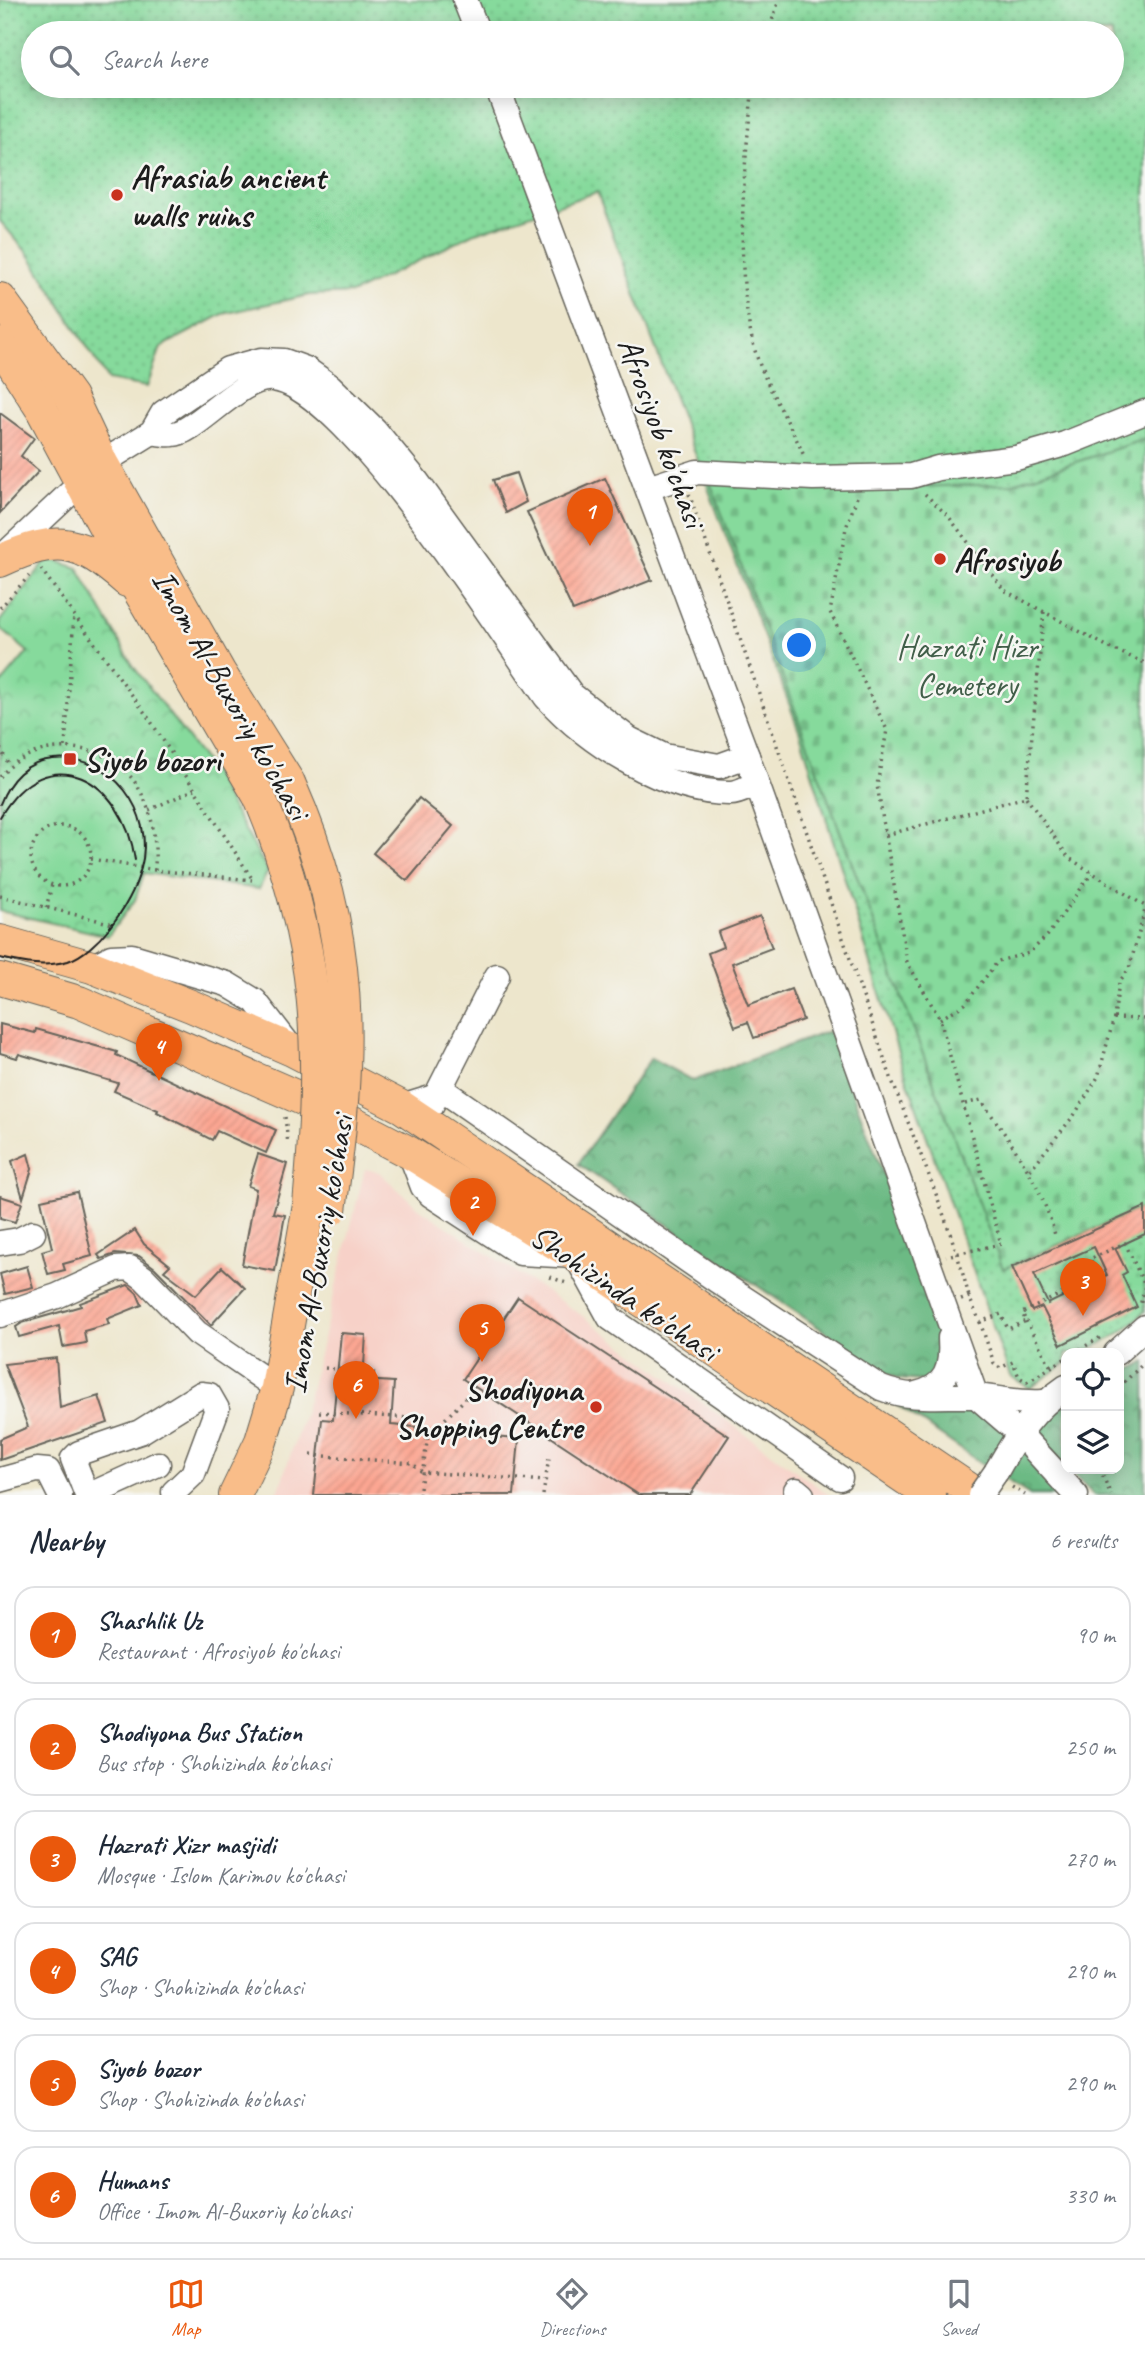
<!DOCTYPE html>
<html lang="en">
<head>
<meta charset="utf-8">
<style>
	body { margin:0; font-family:Caveat,sans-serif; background:#f6f6f7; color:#1f2937 }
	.controls { position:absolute; right:21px; bottom:21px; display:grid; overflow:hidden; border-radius:14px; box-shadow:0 4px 18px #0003 }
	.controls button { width:63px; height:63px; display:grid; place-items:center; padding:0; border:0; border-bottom:2px solid #e0e1e3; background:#fff; color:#1f2937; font:35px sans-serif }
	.you { position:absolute; left:800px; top:646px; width:24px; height:24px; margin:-18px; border:5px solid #fff; border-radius:50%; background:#1a73e8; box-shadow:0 0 0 10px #1a73e833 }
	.badge { display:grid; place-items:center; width:46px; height:46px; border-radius:50%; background:#ea580c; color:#fff; font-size:23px; font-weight:700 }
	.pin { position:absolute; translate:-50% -58px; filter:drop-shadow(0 2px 4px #0008) }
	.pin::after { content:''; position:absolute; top:37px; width:24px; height:21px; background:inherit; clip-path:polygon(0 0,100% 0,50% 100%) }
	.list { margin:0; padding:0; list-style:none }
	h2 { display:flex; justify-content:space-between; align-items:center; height:91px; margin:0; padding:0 28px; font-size:30px }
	h2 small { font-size:23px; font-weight:400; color:#747a83 }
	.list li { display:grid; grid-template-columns:46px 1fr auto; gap:21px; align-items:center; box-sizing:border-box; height:98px; margin:0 14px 14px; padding:0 14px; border:2px solid #e0e1e3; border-radius:21px }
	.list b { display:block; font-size:26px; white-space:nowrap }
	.list p { margin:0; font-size:23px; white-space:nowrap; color:#747a83 }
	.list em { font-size:23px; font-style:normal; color:#747a83 }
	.icon { flex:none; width:38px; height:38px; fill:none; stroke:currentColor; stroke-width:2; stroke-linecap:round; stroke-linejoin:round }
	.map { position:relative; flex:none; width:1145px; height:1495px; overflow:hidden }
	.search { position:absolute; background:#fff; box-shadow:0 4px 18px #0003; left:21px; right:21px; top:21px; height:77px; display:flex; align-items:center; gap:18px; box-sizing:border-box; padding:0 24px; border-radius:38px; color:#747a83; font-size:26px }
	.sheet { height:763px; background:#fff }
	nav { display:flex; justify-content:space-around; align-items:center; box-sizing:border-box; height:98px; border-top:2px solid #e0e1e3; background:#fff; font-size:19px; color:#747a83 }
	nav a { display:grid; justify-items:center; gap:4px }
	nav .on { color:#ea580c }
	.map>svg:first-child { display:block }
</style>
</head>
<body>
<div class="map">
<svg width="1145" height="1495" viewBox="0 0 1145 1495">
	<defs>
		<pattern id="grass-dots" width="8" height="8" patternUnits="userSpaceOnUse" patternTransform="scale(1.75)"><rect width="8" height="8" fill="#86da9c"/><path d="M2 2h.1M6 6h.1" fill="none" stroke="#73ba86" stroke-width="1.8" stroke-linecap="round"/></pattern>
		<pattern id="forest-crowns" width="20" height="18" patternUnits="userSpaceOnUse" patternTransform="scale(1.75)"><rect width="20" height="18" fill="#6cba84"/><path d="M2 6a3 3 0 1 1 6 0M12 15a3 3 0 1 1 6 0" fill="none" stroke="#58966b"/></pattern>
		<pattern id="cemetery-stones" width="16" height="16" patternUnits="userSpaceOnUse" patternTransform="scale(1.75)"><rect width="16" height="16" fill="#86da9c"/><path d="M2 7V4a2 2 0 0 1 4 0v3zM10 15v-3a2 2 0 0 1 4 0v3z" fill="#73ba86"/></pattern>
		<pattern id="park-crowns" width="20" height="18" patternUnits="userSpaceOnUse" patternTransform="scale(1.75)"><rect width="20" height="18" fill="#86da9c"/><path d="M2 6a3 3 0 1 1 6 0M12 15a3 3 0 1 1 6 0" fill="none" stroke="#73ba86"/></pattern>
		<pattern id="building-hatch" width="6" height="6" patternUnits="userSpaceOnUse" patternTransform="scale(1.75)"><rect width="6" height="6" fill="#fca692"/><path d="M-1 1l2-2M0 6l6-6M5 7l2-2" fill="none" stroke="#d78e7d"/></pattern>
	</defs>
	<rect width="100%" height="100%" fill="#f6f6f2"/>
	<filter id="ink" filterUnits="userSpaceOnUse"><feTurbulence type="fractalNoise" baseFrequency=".0143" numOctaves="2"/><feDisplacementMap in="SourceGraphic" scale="14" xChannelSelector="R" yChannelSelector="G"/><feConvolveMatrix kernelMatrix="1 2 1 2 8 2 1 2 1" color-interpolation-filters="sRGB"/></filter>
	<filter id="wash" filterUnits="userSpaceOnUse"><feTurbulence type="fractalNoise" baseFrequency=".00686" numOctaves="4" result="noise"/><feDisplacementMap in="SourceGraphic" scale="28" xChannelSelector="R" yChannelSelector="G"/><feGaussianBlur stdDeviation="1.57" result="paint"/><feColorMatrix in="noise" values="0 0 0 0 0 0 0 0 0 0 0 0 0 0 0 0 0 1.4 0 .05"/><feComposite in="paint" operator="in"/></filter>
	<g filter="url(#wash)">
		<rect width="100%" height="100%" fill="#ede6cc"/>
		<polygon fill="#f7d1c8" points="365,1169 379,1172 417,1207 577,1312 829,1495 277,1495 305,1411"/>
		<path fill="url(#grass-dots)" stroke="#517b5c" stroke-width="2" fill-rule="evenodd" d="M0,0h1145v1311c-18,20 -52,42 -79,42v10l-36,25 -20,-12 -108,-311 -103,-335 -202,-538 -122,41 -122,60 -44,2 -86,19 -62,33 -14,40 -39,-7 -78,-124 -30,-35zM33,33h1079v53h-1079z"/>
		<g fill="url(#forest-crowns)" stroke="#446b50" stroke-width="2">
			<polygon points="829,1031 943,1331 941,1368 923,1381 898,1379 886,1373 578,1164 651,1058 693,1081"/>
			<polygon points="1145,1362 1145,1495 1094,1495 1068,1469 1119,1469 1119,1376"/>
			<polygon points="888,1399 935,1408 984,1409 1013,1435 988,1468"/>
			<polygon points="1066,1404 1066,1467 1039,1439 1041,1418"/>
			<polygon points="1022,1446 1067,1495 1030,1495 1002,1477"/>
		</g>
		<polygon fill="url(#cemetery-stones)" stroke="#517b5c" stroke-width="2" points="1145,439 1145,1215 1142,1208 1003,1269 710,482 908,487 1010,484"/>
		<polygon fill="url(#park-crowns)" stroke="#517b5c" stroke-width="2" points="48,558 78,568 133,666 208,765 268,871 259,889 144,873 135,900 108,936 0,911 0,685 28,652 0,628 0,621"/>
		<g id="blocks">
			<g fill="url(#building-hatch)" fill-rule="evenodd">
				<polygon points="0,413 34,438 21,456 39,471 0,513"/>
				<polygon points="516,473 526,502 506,513 493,480"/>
				<polygon points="605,478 652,580 573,611 527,512"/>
				<polygon points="419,798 453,826 407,881 373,853"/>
				<polygon points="760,916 772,948 732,963 748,1005 791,989 803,1020 754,1038 748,1022 735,1027 708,953 723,947 718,932"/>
				<polygon points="0,1024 35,1033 36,1029 117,1052 116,1055 276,1130 266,1153 217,1131 212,1140 157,1112 158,1110 114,1091 118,1083 19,1054 17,1058 0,1053"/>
				<polygon points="28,1154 32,1169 23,1198 12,1161"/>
				<polygon points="258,1154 287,1164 273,1213 285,1215 275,1271 242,1265 256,1189 248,1186"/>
				<polygon points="77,1192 92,1256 63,1264 65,1270 48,1274 42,1251 52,1248 41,1200"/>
				<polygon points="0,1196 22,1203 15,1222 0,1218"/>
				<path d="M1145,1207v27l-30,14 12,24 -5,3 15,32 -76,38 -19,-38 -10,4 -20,-44zM1094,1247l13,28 -59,29 -14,-30z"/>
				<polygon points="135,1230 144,1244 170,1265 164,1271 196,1295 222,1267 245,1288 211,1325 155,1268 139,1256 115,1254 101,1259 98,1255"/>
				<polygon points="27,1266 33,1287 5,1294 0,1274"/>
				<polygon points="128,1285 137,1293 142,1305 107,1319 109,1324 84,1331 86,1343 63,1347 59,1326 19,1337 16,1327 22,1323 81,1306 80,1303"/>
				<polygon points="518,1297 729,1436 690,1495 639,1495 463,1379"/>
				<polygon points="341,1333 366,1335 363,1380 394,1382 391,1425 416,1427 416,1431 519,1439 514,1495 314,1495 322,1419 333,1420"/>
				<polygon points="56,1358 60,1408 99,1396 108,1423 0,1460 0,1439 28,1427 4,1364"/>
			</g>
		</g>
	</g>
	<g filter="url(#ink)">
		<use href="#blocks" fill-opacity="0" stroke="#65635a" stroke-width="2"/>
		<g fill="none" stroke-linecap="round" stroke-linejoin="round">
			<g stroke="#65635a" stroke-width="27">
				<g id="minor">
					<polyline points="465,0 478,33"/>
					<polyline points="497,86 747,756 976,1396 1019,1433 1076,1495"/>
					<path d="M152,432c6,1 14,3 21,2 24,-1 68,-59 100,-55 73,8 227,253 273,318 41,46 120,97 185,96 8,0 17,-6 25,-9"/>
					<polyline points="648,488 697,472 813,478 911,476 938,468 1016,458 1065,444 1145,412"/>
					<polyline points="1,558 102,463 152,432 163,413 228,369 261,360 284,361 306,369 330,386 375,430 416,480 572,695 629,739 664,756 719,766 747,756"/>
					<polyline points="92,967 111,957 132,956 227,984 255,1001 292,1049"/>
					<polyline points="431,1106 497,976"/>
					<path d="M402,1107l45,-14 269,187 165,108c30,12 60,7 92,8 23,1 45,8 70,6"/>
					<polyline points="410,1153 423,1187 431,1195 520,1253 576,1256 610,1318 840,1478"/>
					<polyline points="0,1243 19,1240 33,1233"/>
					<polyline points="0,1315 57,1296 116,1269 130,1268 144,1278 197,1333 277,1388"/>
					<polyline points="1116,1353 1145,1327"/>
					<path d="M916,1394c31,-7 36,-26 34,-56"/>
					<path d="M996,1472c20,-35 36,-62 70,-85"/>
					<polyline points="0,1480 37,1470 48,1471 60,1495"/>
					<polyline points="796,1490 802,1495"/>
					<polyline points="87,1495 73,1459 79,1453 140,1432 201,1394 209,1395 217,1409 193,1474 174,1492"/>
					<polyline points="90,1495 158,1464"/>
				</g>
			</g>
			<g stroke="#65635a" stroke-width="34">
				<g id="major">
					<polyline points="0,299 71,397 102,463 220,673 289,783"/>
					<polyline points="0,344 41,408 139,591 260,798"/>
					<path d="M0,561c59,-27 80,-21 127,20"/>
					<polyline points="0,941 92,967 191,1006 292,1050 402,1107 978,1495"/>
					<polyline points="0,979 79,1002 330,1111 410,1153 576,1256 930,1495"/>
					<polyline points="235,1495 261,1441 277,1388 309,1205"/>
				</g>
			</g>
			<g stroke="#65635a" stroke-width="3.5" stroke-dasharray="2 5" stroke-linecap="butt">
				<polyline points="768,33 779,0"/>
				<path d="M753,86c-9,79 -20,192 3,268 11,35 34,68 48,102"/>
				<path d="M689,494c66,185 129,372 193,558 28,82 66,160 87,245"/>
				<polyline points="925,494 949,517 1004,590 1112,649 1145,663"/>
				<polyline points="857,497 846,528 830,612 887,730 877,785 907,962 940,1019 1001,1244 946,1256"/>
				<polyline points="41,569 150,720 253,880"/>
				<polyline points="0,608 29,576"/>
				<polyline points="65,747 74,615"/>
				<polyline points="0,748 9,765"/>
				<path d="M0,777c34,-43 110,-38 138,10 16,27 18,53 17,83"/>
				<polyline points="1026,797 1069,858 1145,906"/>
				<polyline points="149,810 195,789"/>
				<circle cx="61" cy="856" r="30"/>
				<polyline points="886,835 1026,797 1044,611"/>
				<polyline points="91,859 155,870 252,880"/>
				<polyline points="0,896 113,924"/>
				<polyline points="46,908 52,885"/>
				<polyline points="1114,1018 1145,1019"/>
				<polyline points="940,1019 965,1004 998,961 1029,953 1048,935 1092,873"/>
				<path d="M965,1104l16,-4c31,44 60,83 74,135"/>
				<polyline points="285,1117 288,1144"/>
				<polyline points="1030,1170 1075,1114 1098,1077 1114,1018 1119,982 1129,969 1145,910"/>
				<polyline points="550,1277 566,1283"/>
				<polyline points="961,1300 969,1297 980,1322 1001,1314 1008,1329 1026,1321 1022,1313 1098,1276 1090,1259 1125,1243 1145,1286 1140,1306"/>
				<polyline points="1026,1321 1051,1367"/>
				<polyline points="980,1322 994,1363 1000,1368 1013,1362 1019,1377 1027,1382 1066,1358"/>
				<polyline points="1074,1353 1101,1337"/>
				<polyline points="325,1368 375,1373"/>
				<polyline points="1119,1387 1145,1362"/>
				<polyline points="319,1412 410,1418 428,1436"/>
				<polyline points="311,1455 412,1463 422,1472 545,1481"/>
				<polyline points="1100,1469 1111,1495"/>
				<polyline points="1012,1487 1025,1495"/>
				<polyline points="419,1495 428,1436 467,1397"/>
				<polyline points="543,1495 549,1458"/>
			</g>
			<use href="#minor" stroke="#fff" stroke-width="24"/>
			<use href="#major" stroke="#f9bd89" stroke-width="32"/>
			<g stroke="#1c1c1c" stroke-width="2">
				<path d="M0,804c9,-24 26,-43 53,-45 59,-6 103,53 88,109 -6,23 -17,42 -32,60 -10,13 -26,28 -41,33 -24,7 -45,2 -68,-3"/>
				<path d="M0,817c48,-82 124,-37 135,43"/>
			</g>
			<g stroke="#65635a" stroke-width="27" stroke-linecap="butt">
				<polyline id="minor-bridge" points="980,1495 996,1472"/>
			</g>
			<g stroke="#65635a" stroke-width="34" stroke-linecap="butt">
				<g id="major-bridge">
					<path d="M289,783c68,153 63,265 41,427"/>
					<path d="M260,798c61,147 63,252 49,407"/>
				</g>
			</g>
			<use href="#minor-bridge" stroke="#fff" stroke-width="24"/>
			<use href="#major-bridge" stroke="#f9bd89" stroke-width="32"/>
		</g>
	</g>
	<g fill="#c8321e" stroke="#f6f6f2" stroke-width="2.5">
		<circle cx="117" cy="195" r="7"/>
		<circle cx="940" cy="559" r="7"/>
		<rect x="63" y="752" width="14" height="14" rx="3.5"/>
		<circle cx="596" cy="1407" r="7"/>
	</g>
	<g text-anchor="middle" stroke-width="5" stroke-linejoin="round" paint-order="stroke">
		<g font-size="33" font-weight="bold" fill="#1c1c1c" stroke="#f6f6f2" text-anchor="start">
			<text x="131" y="188">Afrasiab ancient<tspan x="131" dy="38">walls ruins</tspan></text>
			<text x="954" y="571">Afrosiyob</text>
			<text x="84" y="771">Siyob bozori</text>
			<text x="582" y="1400" text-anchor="end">Shodiyona<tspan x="582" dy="38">Shopping Centre</tspan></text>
		</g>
		<g font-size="33" fill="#1c1c1c" stroke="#f6f6f2">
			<text transform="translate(663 432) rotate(70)" y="12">Afrosiyob ko'chasi</text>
			<text transform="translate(232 694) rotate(60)" y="12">Imom Al-Buxoriy ko'chasi</text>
			<text transform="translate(317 1254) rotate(-80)" y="12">Imom Al-Buxoriy ko'chasi</text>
			<text transform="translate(625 1292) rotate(34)" y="12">Shohizinda ko'chasi</text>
		</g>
		<g font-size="33" fill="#415e49" stroke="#f6f6f2">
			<text x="967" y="658">Hazrati Hizr<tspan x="967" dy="38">Cemetery</tspan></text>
		</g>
	</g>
</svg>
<div class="controls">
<button><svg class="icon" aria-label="locate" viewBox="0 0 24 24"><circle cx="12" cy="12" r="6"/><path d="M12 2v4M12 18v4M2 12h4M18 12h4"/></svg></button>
<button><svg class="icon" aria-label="layers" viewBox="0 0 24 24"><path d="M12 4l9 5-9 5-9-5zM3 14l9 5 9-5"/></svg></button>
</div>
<div class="you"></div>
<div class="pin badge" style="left:590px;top:546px">1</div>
<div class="pin badge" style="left:473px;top:1236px">2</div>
<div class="pin badge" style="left:1083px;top:1316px">3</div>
<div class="pin badge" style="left:159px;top:1081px">4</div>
<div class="pin badge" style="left:482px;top:1362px">5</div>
<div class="pin badge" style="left:356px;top:1419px">6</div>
<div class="search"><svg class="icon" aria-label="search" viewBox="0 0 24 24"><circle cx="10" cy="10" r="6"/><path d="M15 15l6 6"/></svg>Search here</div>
</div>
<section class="sheet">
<h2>Nearby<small>6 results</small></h2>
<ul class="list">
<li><span class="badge">1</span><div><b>Shashlik Uz</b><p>Restaurant · Afrosiyob ko'chasi</p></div><em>90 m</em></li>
<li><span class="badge">2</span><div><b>Shodiyona Bus Station</b><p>Bus stop · Shohizinda ko'chasi</p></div><em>250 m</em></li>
<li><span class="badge">3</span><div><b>Hazrati Xizr masjidi</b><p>Mosque · Islom Karimov ko'chasi</p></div><em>270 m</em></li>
<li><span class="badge">4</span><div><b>SAG</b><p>Shop · Shohizinda ko'chasi</p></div><em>290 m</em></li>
<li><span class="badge">5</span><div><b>Siyob bozor</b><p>Shop · Shohizinda ko'chasi</p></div><em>290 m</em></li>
<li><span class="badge">6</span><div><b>Humans</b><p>Office · Imom Al-Buxoriy ko'chasi</p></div><em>330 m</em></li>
</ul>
</section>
<nav>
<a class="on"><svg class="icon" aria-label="map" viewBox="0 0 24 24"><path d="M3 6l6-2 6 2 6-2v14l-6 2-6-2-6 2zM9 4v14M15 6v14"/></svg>Map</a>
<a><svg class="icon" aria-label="directions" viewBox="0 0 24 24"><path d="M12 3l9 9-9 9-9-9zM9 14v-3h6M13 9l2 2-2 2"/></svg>Directions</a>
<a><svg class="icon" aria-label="saved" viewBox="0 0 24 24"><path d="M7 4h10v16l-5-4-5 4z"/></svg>Saved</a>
</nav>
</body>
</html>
